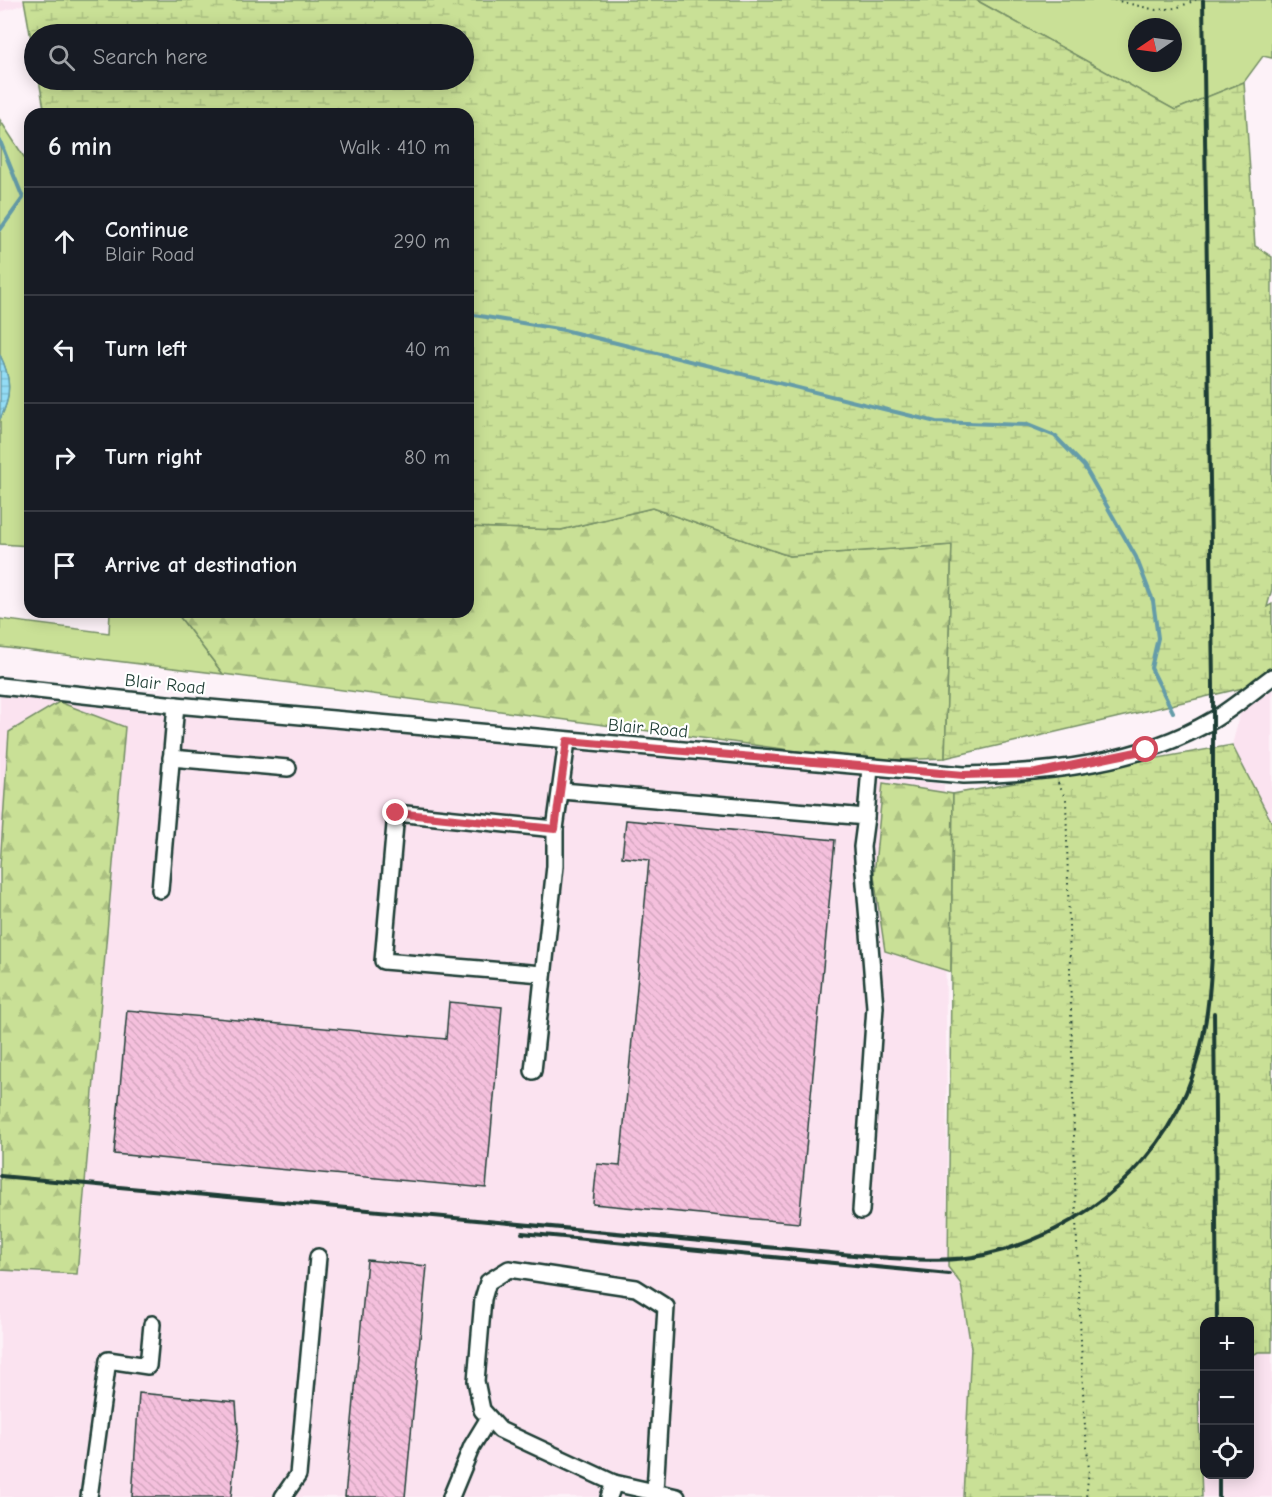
<!DOCTYPE html>
<html lang="en">
<head>
<meta charset="utf-8">
<style>
	body { margin:0; font-family:"Comic Neue",sans-serif; background:#20242c; color:#f1f3f6 }
	.controls { position:absolute; right:18px; bottom:18px; display:grid; overflow:hidden; border-radius:12px; box-shadow:0 3px 15px #0003 }
	.controls button { width:54px; height:54px; display:grid; place-items:center; padding:0; border:0; border-bottom:2px solid #363941; background:#171b24; color:#f1f3f6; font:30px sans-serif }
	.compass { position:absolute; left:1128px; top:18px; width:54px; height:54px; border-radius:50%; background:#171b24; box-shadow:0 3px 15px #0003; rotate:257deg }
	.stop { position:absolute; width:18px; height:18px; margin:-14px; border:4px solid #d1495b; border-radius:50%; background:#fff }
	.stop.end { background:#d1495b; border-color:#fff; box-shadow:0 2px 6px #0008 }
	.list { margin:0; padding:0; list-style:none }
	h2 { display:flex; justify-content:space-between; align-items:center; height:78px; margin:0; padding:0 24px; font-size:26px }
	h2 small { font-size:20px; font-weight:400; color:#9ea1a6 }
	.list li { display:grid; grid-template-columns:39px 1fr auto; gap:18px; align-items:center; box-sizing:border-box; height:108px; padding:0 24px; border-top:2px solid #363941 }
	.list b { display:block; font-size:22px; white-space:nowrap }
	.list p { margin:0; font-size:20px; white-space:nowrap; color:#9ea1a6 }
	.list em { font-size:20px; font-style:normal; color:#9ea1a6 }
	.icon { flex:none; width:33px; height:33px; fill:none; stroke:currentColor; stroke-width:2; stroke-linecap:round; stroke-linejoin:round }
	.map { position:relative; flex:none; width:1272px; height:1497px; overflow:hidden }
	.search { position:absolute; background:#171b24; box-shadow:0 3px 15px #0003; left:24px; top:24px; width:450px; height:66px; display:flex; align-items:center; gap:15px; box-sizing:border-box; padding:0 21px; border-radius:33px; color:#9ea1a6; font-size:22px }
	.panel { position:absolute; background:#171b24; box-shadow:0 3px 15px #0003; left:24px; top:108px; width:450px; height:510px; border-radius:18px }
	.map>svg:first-child { display:block }
</style>
</head>
<body>
<div class="map">
<svg width="1272" height="1497" viewBox="0 0 1272 1497">
	<defs>
		<pattern id="forest-firs" width="22" height="20" patternUnits="userSpaceOnUse" patternTransform="scale(1.5)"><rect width="22" height="20" fill="#c9e096"/><path d="M5 1l3.5 6h-7zM16 11l3.5 6h-7z" fill="#acc182"/></pattern>
		<pattern id="wetland-marsh" width="20" height="14" patternUnits="userSpaceOnUse" patternTransform="scale(1.5)"><rect width="20" height="14" fill="#c9e096"/><path d="M1 5h8M5 5V1M11 12h8M15 12V8" fill="none" stroke="#acc182"/></pattern>
		<pattern id="water-rules" width="6" height="5" patternUnits="userSpaceOnUse" patternTransform="scale(1.5)"><rect width="6" height="5" fill="#93dcf5"/><path d="M0 2.5h6" fill="none" stroke="#7ebed3"/></pattern>
		<pattern id="building-back-hatch" width="6" height="6" patternUnits="userSpaceOnUse" patternTransform="scale(1.5)"><rect width="6" height="6" fill="#f5c0dd"/><path d="M-1 5l2 2M0 0l6 6M5-1l2 2" fill="none" stroke="#d2a6be"/></pattern>
	</defs>
	<rect width="100%" height="100%" fill="#fdf2f8"/>
	<filter id="ink" filterUnits="userSpaceOnUse"><feTurbulence type="fractalNoise" baseFrequency=".0167" numOctaves="2"/><feDisplacementMap in="SourceGraphic" scale="12" xChannelSelector="R" yChannelSelector="G"/><feConvolveMatrix kernelMatrix="1 2 1 2 8 2 1 2 1" color-interpolation-filters="sRGB"/></filter>
	<g filter="url(#ink)">
		<g fill="#fbe3f0">
			<polygon points="0,0 24,0 25,4 0,12"/>
			<polygon points="1272,667 1272,823 1232,745 1247,687"/>
			<polygon points="0,682 220,709 944,784 948,1267 961,1284 971,1348 963,1497 0,1497"/>
			<polygon points="1258,1352 1272,1352 1272,1497 1202,1497 1198,1390 1204,1386 1204,1474 1250,1474 1250,1357"/>
		</g>
		<g fill="#c9e096" stroke="#748e65" stroke-width="1.5" fill-rule="evenodd">
			<path d="M976,0h296v58l-9,-2 -19,26 -69,28zM1137,27h36v36h-36z"/>
			<path d="M0,120l30,46v380l-30,-2v-125c12,-23 11,-42 0,-64z"/>
			<polygon points="110,612 176,612 223,674 0,647 0,619 109,633"/>
		</g>
		<g fill="url(#forest-firs)" stroke="#748e65" stroke-width="1.5">
			<polygon points="652,508 789,556 952,545 945,758 873,761 223,674 176,612 468,612 468,527 561,530"/>
			<polygon points="59,702 125,727 77,1274 0,1270 0,866 9,732"/>
			<polygon points="883,783 953,794 951,972 885,951 874,876"/>
		</g>
		<g fill="url(#wetland-marsh)" stroke="#748e65" stroke-width="1.5">
			<polygon points="24,0 976,0 1175,110 1244,82 1255,246 1272,257 1272,589 1267,607 1272,604 1272,667 1247,687 945,758 952,545 789,556 652,508 561,530 468,527 468,114 45,114 39,80 464,80 464,34 34,34 34,56"/>
			<polygon points="1232,745 1272,823 1272,1352 1258,1352 1250,1357 1250,1322 1204,1322 1204,1386 1198,1390 1202,1497 963,1497 971,1348 961,1284 948,1267 953,794"/>
		</g>
		<path fill="url(#water-rules)" stroke="#659ca8" stroke-width="1.5" d="M0,355c11,22 12,41 0,64z"/>
		<g fill="none" stroke-linecap="round" stroke-linejoin="round">
			<g stroke="#659ca8" stroke-width="4">
				<polyline points="0,141 23,198 0,230"/>
				<polyline points="468,314 564,330 936,422 1028,425 1055,436 1084,466 1136,557 1153,601 1158,638 1151,668 1173,712"/>
			</g>
		</g>
		<g fill="url(#building-back-hatch)" stroke="#1f3d34" stroke-width="1.5">
			<polygon points="626,820 835,840 799,1223 593,1204 597,1164 620,1166 649,860 622,857"/>
			<polygon points="449,1002 502,1007 486,1188 114,1154 127,1010 446,1039"/>
			<polygon points="367,1260 427,1266 405,1497 345,1497"/>
			<polygon points="139,1393 236,1402 238,1430 231,1497 132,1497"/>
		</g>
		<g fill="none" stroke-linecap="round" stroke-linejoin="round">
			<g stroke="#1f3d34" stroke-width="20">
				<g id="minor">
					<path d="M0,686l176,19 788,70c85,-2 174,-11 249,-55 20,-12 40,-29 59,-43"/>
					<polyline points="171,758 288,768"/>
					<polyline points="562,791 866,817 862,847 875,1007 861,1211"/>
					<polyline points="866,817 870,767"/>
					<polyline points="160,890 176,705"/>
					<polyline points="542,974 383,961 396,813 555,829"/>
					<polyline points="533,1071 555,866 555,829 567,741"/>
					<polyline points="614,1483 500,1430 482,1410 476,1381 483,1299 488,1282 509,1269 636,1288 666,1307 655,1491"/>
					<polyline points="89,1497 108,1360 148,1366 152,1324"/>
					<polyline points="283,1497 298,1475 318,1257"/>
					<polyline points="451,1497 472,1446 489,1418"/>
					<polyline points="609,1497 614,1483 677,1497"/>
				</g>
			</g>
			<g stroke="#1f3d34" stroke-width="2" stroke-dasharray="1.5 4.5" stroke-linecap="butt">
				<polyline points="1114,0 1156,10 1176,8 1196,0"/>
				<polyline points="1058,783 1066,799 1076,1219 1084,1414 1089,1470 1086,1497"/>
			</g>
			<use href="#minor" stroke="#fff" stroke-width="15"/>
			<g stroke="#1f3d34" stroke-width="4">
				<polyline points="1203,0 1213,684 1213,944"/>
				<polyline points="1214,1013 1217,1322"/>
				<path d="M0,1176l875,81c36,2 74,6 109,-2 99,-21 189,-98 214,-198 11,-40 13,-81 15,-122"/>
				<polyline points="522,1233 949,1274"/>
				<polyline points="1219,1474 1219,1497"/>
			</g>
		</g>
	</g>
	<g fill="none" stroke-linecap="round" stroke-linejoin="round" filter="url(#ink)">
		<polyline stroke="#d1495b" stroke-width="8" points="396,813 555,829 567,741 964,775 1036,773 1146,750"/>
	</g>
	<g text-anchor="middle" stroke-width="4.5" stroke-linejoin="round" paint-order="stroke">
		<g font-size="18" fill="#1f3d34" stroke="#fff">
			<text transform="translate(165 684) rotate(6)" y="6">Blair Road</text>
			<text transform="translate(648 728) rotate(5)" y="6">Blair Road</text>
		</g>
	</g>
</svg>
<div class="controls">
<button>+</button>
<button>−</button>
<button><svg class="icon" aria-label="locate" viewBox="0 0 24 24"><circle cx="12" cy="12" r="6"/><path d="M12 2v4M12 18v4M2 12h4M18 12h4"/></svg></button>
</div>
<svg class="compass" viewBox="-18 -18 36 36"><path d="M0-13l5 13h-10z" fill="#e53935"/><path d="M0 13l5-13h-10z" fill="#9ea1a6"/></svg>
<div class="stop" style="left:1146px;top:750px"></div>
<div class="stop end" style="left:396px;top:813px"></div>
<div class="search"><svg class="icon" aria-label="search" viewBox="0 0 24 24"><circle cx="10" cy="10" r="6"/><path d="M15 15l6 6"/></svg>Search here</div>
<section class="panel">
<h2>6 min<small>Walk · 410 m</small></h2>
<ul class="list">
<li><svg class="icon" aria-label="ahead" viewBox="0 0 24 24"><path d="M12 20V5M6 11l6-6 6 6"/></svg><div><b>Continue</b><p>Blair Road</p></div><em>290 m</em></li>
<li><svg class="icon" aria-label="left" viewBox="0 0 24 24"><path d="M17 20v-9H6M10 6l-5 5 5 5"/></svg><div><b>Turn left</b></div><em>40 m</em></li>
<li><svg class="icon" aria-label="right" viewBox="0 0 24 24"><path d="M7 20v-9h11M14 6l5 5-5 5"/></svg><div><b>Turn right</b></div><em>80 m</em></li>
<li><svg class="icon" aria-label="arrive" viewBox="0 0 24 24"><path d="M6 21V4h12l-3 4 3 4H6"/></svg><div><b>Arrive at destination</b></div></li>
</ul>
</section>
</div>
</body>
</html>
